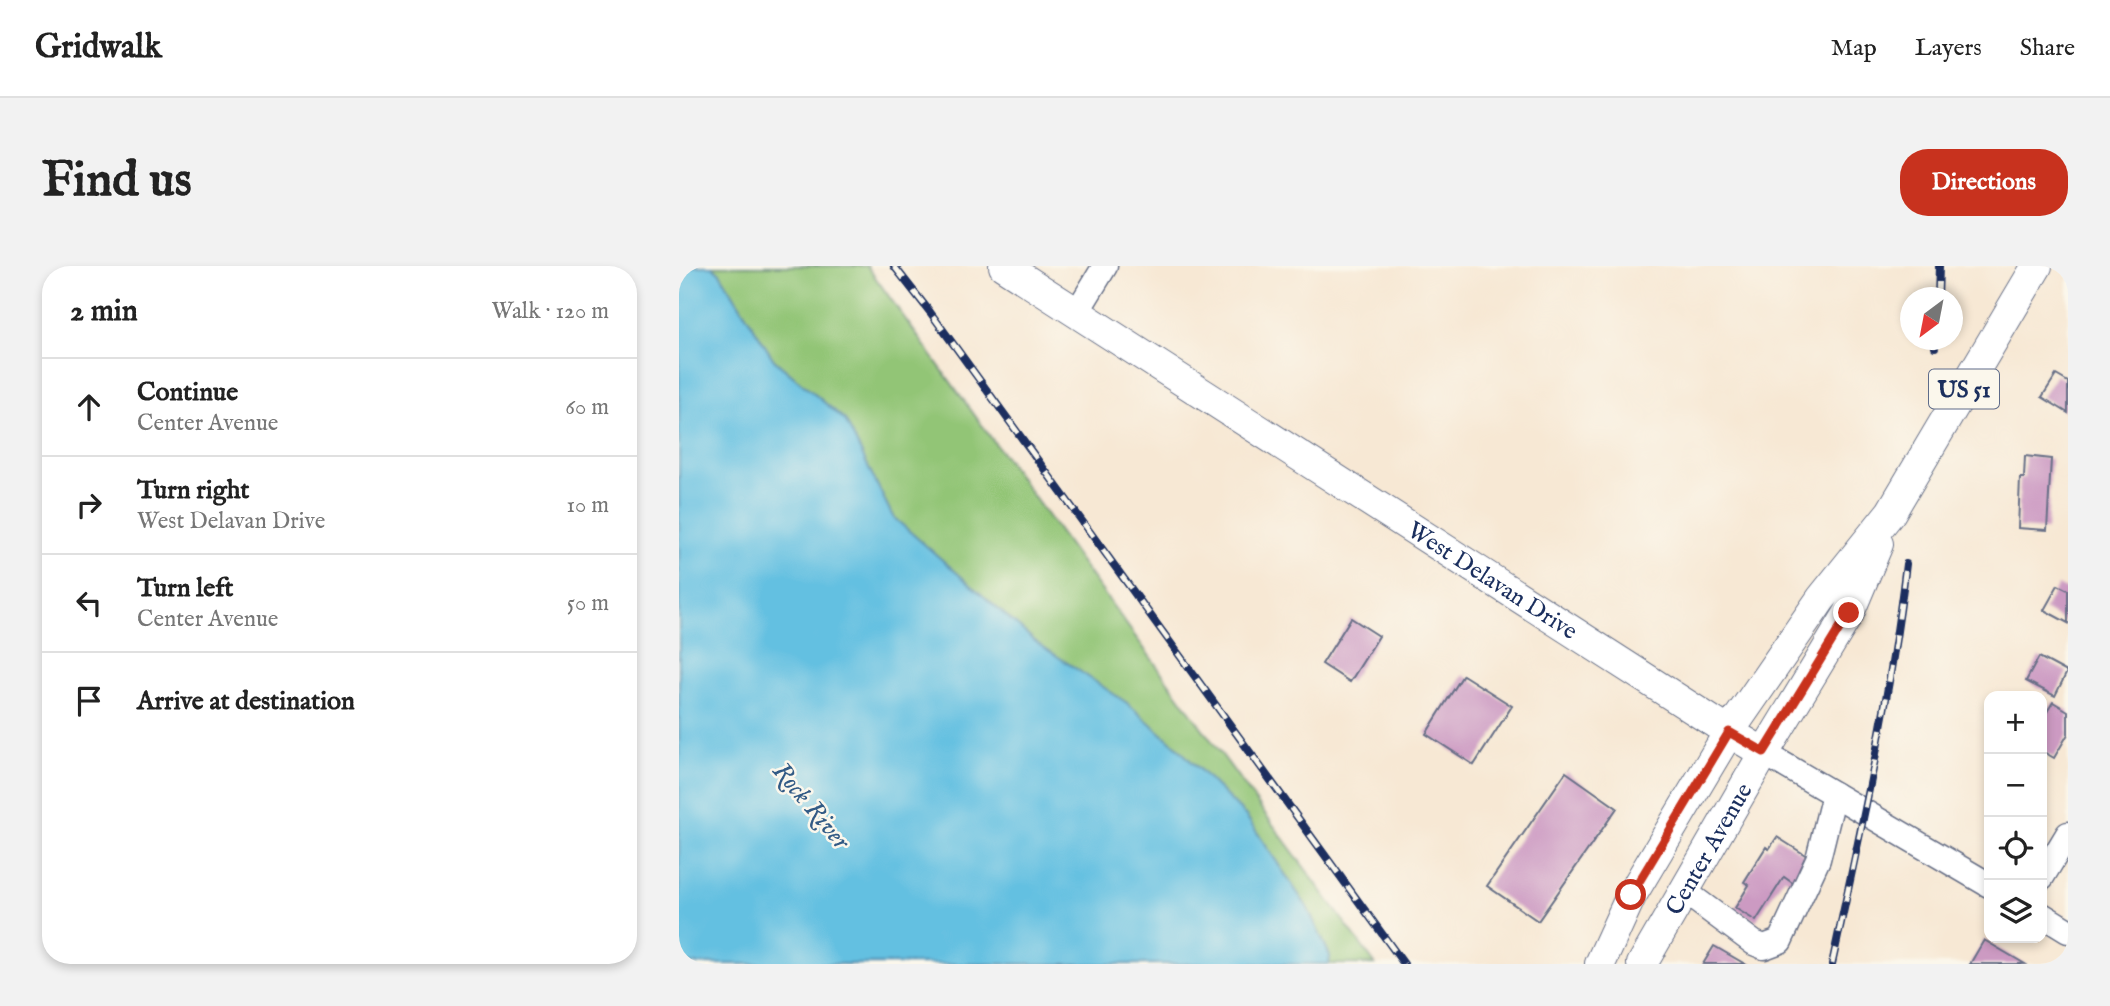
<!DOCTYPE html>
<html lang="en">
<head>
<meta charset="utf-8">
<style>
	body { margin:0; font-family:"IM FELL English",serif; background:#f2f2f2; color:#222 }
	.controls { position:absolute; right:21px; bottom:21px; display:grid; overflow:hidden; border-radius:14px; box-shadow:0 4px 10px #0003 }
	.controls button { width:63px; height:63px; display:grid; place-items:center; padding:0; border:0; border-bottom:2px solid #e0e0e0; background:#fff; color:#222; font:35px sans-serif }
	.compass { position:absolute; left:1221px; top:21px; width:63px; height:63px; border-radius:50%; background:#fff; box-shadow:0 4px 10px #0003; rotate:212deg }
	.stop { position:absolute; width:21px; height:21px; margin:-16px; border:5px solid #c8321e; border-radius:50%; background:#fff }
	.stop.end { background:#c8321e; border-color:#fff; box-shadow:0 2px 7px #0008 }
	.list { margin:0; padding:0; list-style:none }
	h2 { display:flex; justify-content:space-between; align-items:center; height:91px; margin:0; padding:0 28px; font-size:30px }
	h2 small { font-size:23px; font-weight:400; color:#767676 }
	.list li { display:grid; grid-template-columns:46px 1fr auto; gap:21px; align-items:center; box-sizing:border-box; height:98px; padding:0 28px; border-top:2px solid #e0e0e0 }
	.list b { display:block; font-size:26px; white-space:nowrap }
	.list p { margin:0; font-size:23px; white-space:nowrap; color:#767676 }
	.list em { font-size:23px; font-style:normal; color:#767676 }
	.icon { flex:none; width:38px; height:38px; fill:none; stroke:currentColor; stroke-width:2; stroke-linecap:round; stroke-linejoin:round }
	.map { position:relative; flex:none; width:1389px; height:698px; overflow:hidden; border-radius:28px }
	header { display:flex; align-items:center; gap:42px; box-sizing:border-box; height:98px; padding:0 35px; background:#fff; border-bottom:2px solid #e0e0e0 }
	header strong { font-size:33px }
	nav { display:flex; gap:38px; margin-inline-start:auto; font-size:24px }
	.intro { display:flex; align-items:center; justify-content:space-between; box-sizing:border-box; height:168px; padding:0 42px }
	h1 { margin:0; font-size:49px }
	.button { padding:18px 32px; border-radius:28px; background:#c8321e; color:#fff; font-size:24px; font-weight:700 }
	main { display:flex; gap:42px; padding:0 42px }
	aside { flex:1; background:#fff; border-radius:28px; box-shadow:0 4px 10px #0003 }
	.map>svg:first-child { display:block }
</style>
</head>
<body>
<header>
<strong>Gridwalk</strong>
<nav><a>Map</a><a>Layers</a><a>Share</a></nav>
</header>
<div class="intro"><h1>Find us</h1><a class="button">Directions</a></div>
<main>
<aside>
<h2>2 min<small>Walk · 120 m</small></h2>
<ul class="list">
<li><svg class="icon" aria-label="ahead" viewBox="0 0 24 24"><path d="M12 20V5M6 11l6-6 6 6"/></svg><div><b>Continue</b><p>Center Avenue</p></div><em>60 m</em></li>
<li><svg class="icon" aria-label="right" viewBox="0 0 24 24"><path d="M7 20v-9h11M14 6l5 5-5 5"/></svg><div><b>Turn right</b><p>West Delavan Drive</p></div><em>10 m</em></li>
<li><svg class="icon" aria-label="left" viewBox="0 0 24 24"><path d="M17 20v-9H6M10 6l-5 5 5 5"/></svg><div><b>Turn left</b><p>Center Avenue</p></div><em>50 m</em></li>
<li><svg class="icon" aria-label="arrive" viewBox="0 0 24 24"><path d="M6 21V4h12l-3 4 3 4H6"/></svg><div><b>Arrive at destination</b></div></li>
</ul>
</aside>
<div class="map">
<svg width="1389" height="698" viewBox="0 0 1389 698">
	<rect width="100%" height="100%" fill="#fbf7ec"/>
	<filter id="ink" filterUnits="userSpaceOnUse"><feTurbulence type="fractalNoise" baseFrequency=".0143" numOctaves="2"/><feDisplacementMap in="SourceGraphic" scale="14" xChannelSelector="R" yChannelSelector="G"/><feConvolveMatrix kernelMatrix="1 2 1 2 8 2 1 2 1" color-interpolation-filters="sRGB"/></filter>
	<filter id="wash" filterUnits="userSpaceOnUse"><feTurbulence type="fractalNoise" baseFrequency=".00686" numOctaves="4" result="noise"/><feDisplacementMap in="SourceGraphic" scale="28" xChannelSelector="R" yChannelSelector="G"/><feGaussianBlur stdDeviation="1.57" result="paint"/><feColorMatrix in="noise" values="0 0 0 0 0 0 0 0 0 0 0 0 0 0 0 0 0 1.4 0 .05"/><feComposite in="paint" operator="in"/></filter>
	<g filter="url(#wash)">
		<rect width="100%" height="100%" fill="#f7e8d4"/>
		<polygon fill="#92c576" stroke="#567a6a" stroke-width="2" points="33,0 188,0 401,295 696,698 650,698 651,690 628,641 567,550 497,480 448,437 357,376 214,251 166,154 95,94 41,7"/>
		<polygon fill="#63c0e1" stroke="#3f78a0" stroke-width="2" points="0,0 33,0 41,7 95,94 166,154 214,251 357,376 448,437 497,480 567,550 628,641 651,690 650,698 0,698"/>
		<g id="blocks">
			<g fill="#cc9ac2">
				<polygon points="1377,109 1389,116 1389,147 1363,131"/>
				<polygon points="1346,190 1372,193 1368,264 1339,262 1341,212 1345,212"/>
				<polygon points="1379,319 1389,324 1389,357 1365,344"/>
				<polygon points="672,352 700,370 671,416 643,398"/>
				<polygon points="1360,391 1388,406 1376,430 1347,415"/>
				<polygon points="784,409 833,440 795,499 747,468"/>
				<polygon points="1374,436 1389,445 1389,468 1375,492 1363,485 1363,454"/>
				<polygon points="887,506 938,542 859,655 808,620"/>
				<polygon points="1098,571 1131,592 1115,618 1105,611 1077,655 1056,642 1070,619 1065,616 1087,581 1090,583"/>
				<polygon points="1305,674 1346,698 1291,698"/>
				<polygon points="1035,680 1066,698 1024,698"/>
			</g>
		</g>
	</g>
	<g filter="url(#ink)">
		<use href="#blocks" fill-opacity="0" stroke="#687087" stroke-width="2"/>
		<g fill="none" stroke-linecap="round" stroke-linejoin="round">
			<g stroke="#687087" stroke-width="27">
				<g id="minor">
					<polyline points="398,46 426,0"/>
					<polyline points="1085,487 1310,619"/>
					<polyline points="1363,611 1389,568"/>
					<polyline points="1005,625 1075,677 1085,681 1101,675 1139,593 1155,528"/>
					<polyline points="1363,649 1389,665"/>
				</g>
			</g>
			<g stroke="#687087" stroke-width="32">
				<g id="major">
					<path id="s1" d="M325,0l725,466 35,21"/>
					<polyline points="921,698 952,630 1050,466 1142,333 1212,246 1358,0"/>
					<path id="s2" d="M963,698l122,-211 85,-140 29,-69"/>
				</g>
			</g>
			<use href="#minor" stroke="#fff" stroke-width="24"/>
			<use href="#major" stroke="#fff" stroke-width="30"/>
			<g stroke="#1b2f5e" stroke-width="8">
				<g id="rail">
					<polyline points="215,0 251,46 725,698"/>
					<polyline points="1259,32 1260,0"/>
					<polyline points="1256,81 1256,74"/>
					<path d="M1153,698c29,-133 58,-265 74,-400"/>
				</g>
			</g>
			<use href="#rail" stroke="#fbf7ec" stroke-width="5" stroke-dasharray="16" stroke-linecap="butt"/>
		</g>
	</g>
	<g fill="none" stroke-linecap="round" stroke-linejoin="round" filter="url(#ink)">
		<polyline stroke="#c8321e" stroke-width="9" points="952,629 1050,466 1085,486 1170,347"/>
	</g>
	<g text-anchor="middle" stroke-width="5" stroke-linejoin="round" paint-order="stroke">
		<rect fill="#fbf7ec" stroke="#5e6b89" stroke-width="2" x="1250" y="103.5" width="70" height="39" rx="5"/>
		<g font-size="23" font-weight="bold" fill="#1b2f5e">
			<text x="1285" y="131">US 51</text>
		</g>
		<g font-size="24" fill="#1b2f5e" stroke="#fbf7ec">
			<text dy="8" stroke="none"><textPath href="#s1" startOffset="581">West Delavan Drive</textPath></text>
			<text dy="8" stroke="none"><textPath href="#s2" startOffset="133">Center Avenue</textPath></text>
		</g>
		<g font-size="26" font-style="italic" fill="#315a85" stroke="#fbf7ec">
			<text transform="translate(133 539) rotate(50)" y="9">Rock River</text>
		</g>
	</g>
</svg>
<div class="controls">
<button>+</button>
<button>−</button>
<button><svg class="icon" aria-label="locate" viewBox="0 0 24 24"><circle cx="12" cy="12" r="6"/><path d="M12 2v4M12 18v4M2 12h4M18 12h4"/></svg></button>
<button><svg class="icon" aria-label="layers" viewBox="0 0 24 24"><path d="M12 4l9 5-9 5-9-5zM3 14l9 5 9-5"/></svg></button>
</div>
<svg class="compass" viewBox="-18 -18 36 36"><path d="M0-13l5 13h-10z" fill="#e53935"/><path d="M0 13l5-13h-10z" fill="#767676"/></svg>
<div class="stop" style="left:952px;top:629px"></div>
<div class="stop end" style="left:1170px;top:347px"></div>
</div>
</main>
</body>
</html>
